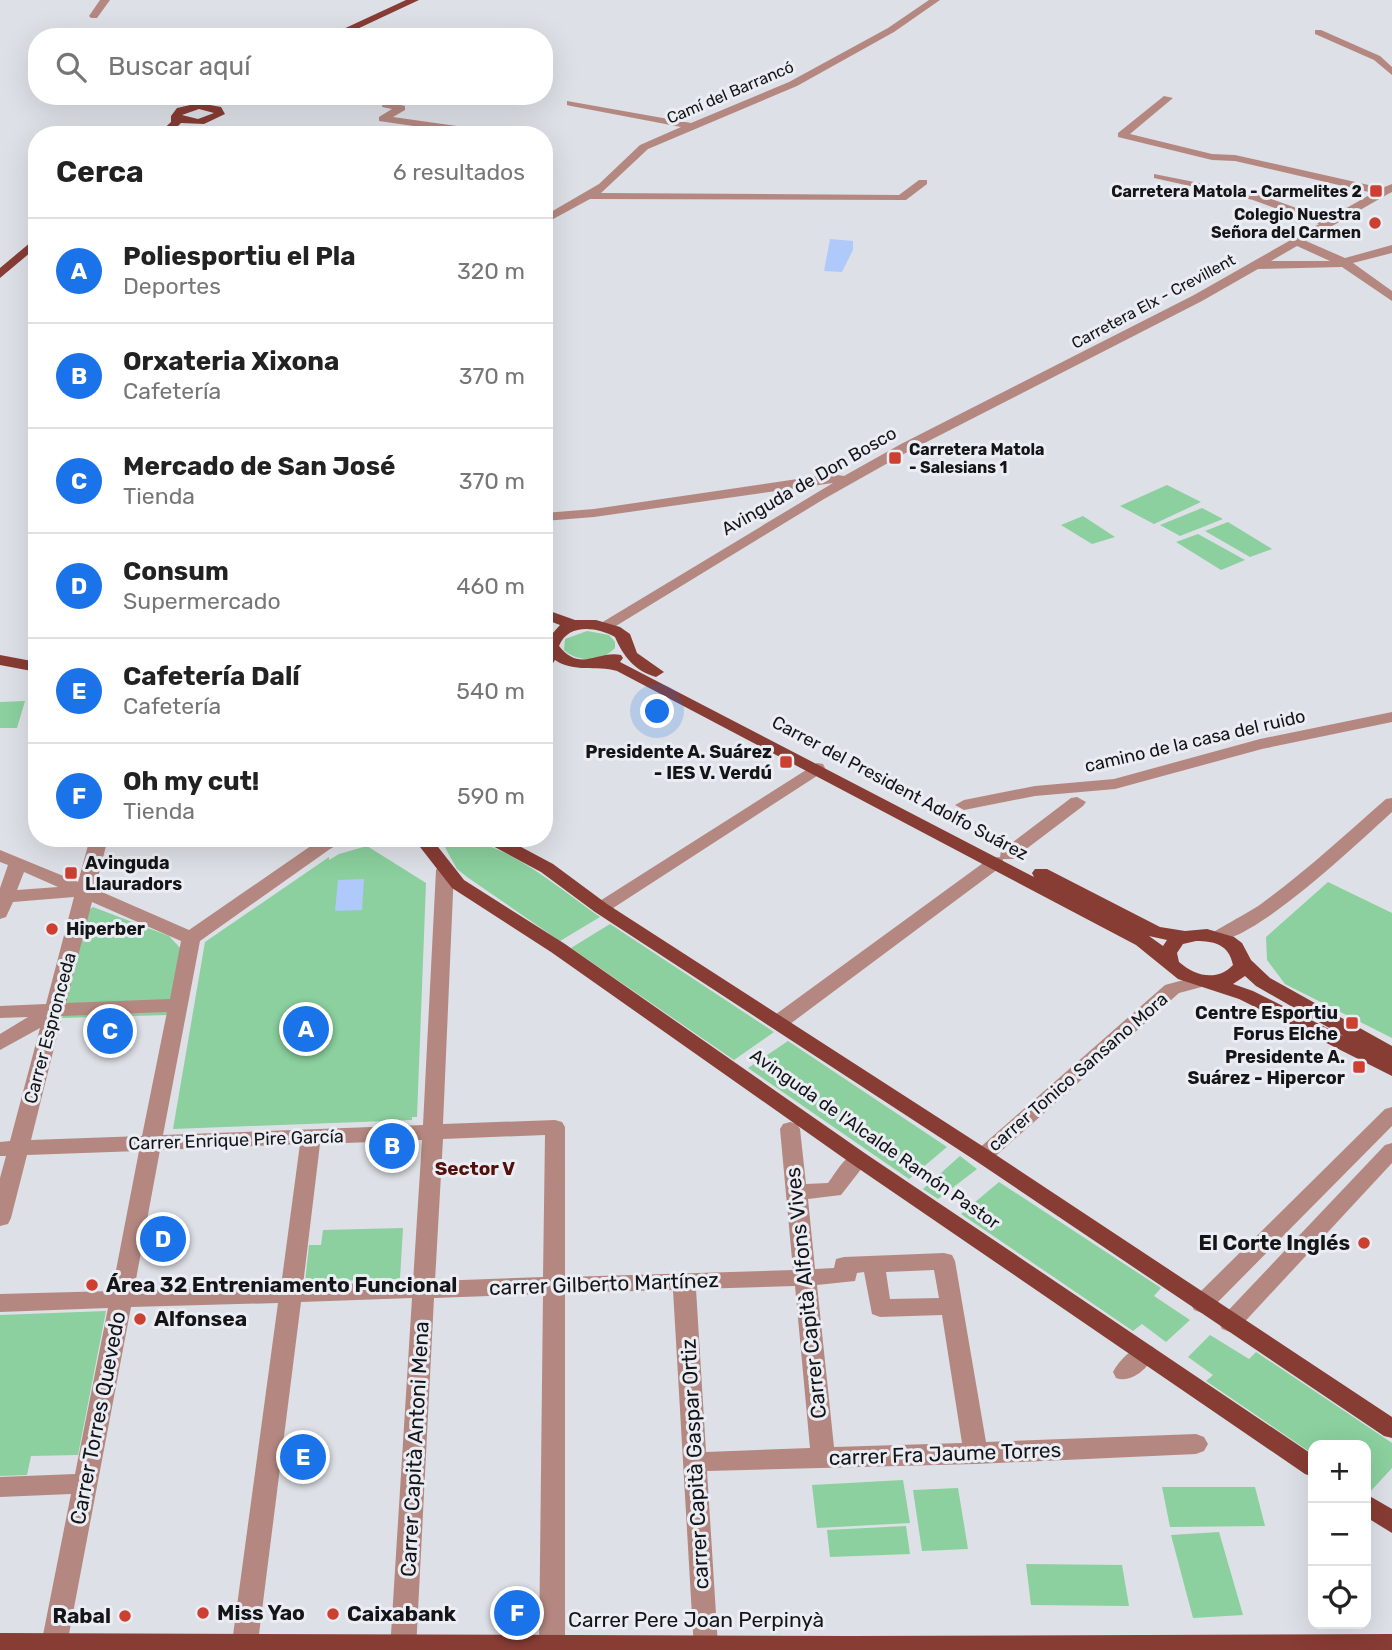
<!DOCTYPE html>
<html lang="es">
<head>
<meta charset="utf-8">
<style>
	body { margin:0; font-family:Rubik,sans-serif; background:#f6f6f6; color:#222 }
	.controls { position:absolute; right:21px; bottom:21px; display:grid; overflow:hidden; border-radius:14px; box-shadow:0 7px 28px #0002 }
	.controls button { width:63px; height:63px; display:grid; place-items:center; padding:0; border:0; border-bottom:2px solid #e0e0e0; background:#fff; color:#222; font:35px sans-serif }
	.you { position:absolute; left:658px; top:712px; width:24px; height:24px; margin:-18px; border:5px solid #fff; border-radius:50%; background:#1a73e8; box-shadow:0 0 0 10px #1a73e833 }
	.badge { display:grid; place-items:center; width:46px; height:46px; border-radius:50%; background:#1a73e8; color:#fff; font-size:23px; font-weight:700 }
	.pin { position:absolute; translate:-50% -50%; border:4px solid #fff; box-shadow:0 2px 7px #0006 }
	.list { margin:0; padding:0; list-style:none }
	h2 { display:flex; justify-content:space-between; align-items:center; height:91px; margin:0; padding:0 28px; font-size:30px }
	h2 small { font-size:23px; font-weight:400; color:#767676 }
	.list li { display:grid; grid-template-columns:46px 1fr auto; gap:21px; align-items:center; box-sizing:border-box; height:105px; padding:0 28px; border-top:2px solid #e0e0e0 }
	.list b { display:block; font-size:26px; white-space:nowrap }
	.list p { margin:0; font-size:23px; white-space:nowrap; color:#767676 }
	.list em { font-size:23px; font-style:normal; color:#767676 }
	.icon { flex:none; width:38px; height:38px; fill:none; stroke:currentColor; stroke-width:2; stroke-linecap:round; stroke-linejoin:round }
	.map { position:relative; flex:none; width:1392px; height:1650px; overflow:hidden }
	.search { position:absolute; background:#fff; box-shadow:0 7px 28px #0002; left:28px; top:28px; width:525px; height:77px; display:flex; align-items:center; gap:18px; box-sizing:border-box; padding:0 24px; border-radius:28px; color:#767676; font-size:26px }
	.panel { position:absolute; background:#fff; box-shadow:0 7px 28px #0002; left:28px; top:126px; width:525px; height:721px; border-radius:28px }
	.map>svg:first-child { display:block }
</style>
</head>
<body>
<div class="map">
<svg width="1392" height="1650" viewBox="0 0 1392 1650">
	<rect width="100%" height="100%" fill="#dde0e6"/>
	<g fill="#8bd09e">
		<polygon points="1167,485 1201,502 1154,524 1120,506"/>
		<polygon points="1202,508 1223,519 1180,536 1160,525"/>
		<polygon points="1083,516 1115,537 1092,544 1061,525"/>
		<polygon points="1228,522 1272,549 1250,557 1205,531"/>
		<polygon points="1198,534 1245,560 1221,570 1176,542"/>
		<path d="M587,631l22,4 6,7v6c-13,14 -37,15 -51,2l1,-11z"/>
		<polygon points="25,701 17,728 0,728 0,702"/>
		<path d="M448,838c56,0 108,49 152,79l-40,24 -93,-64 -10,-8 -15,-27z"/>
		<polygon points="367,846 426,883 417,1117 412,1117 412,1120 173,1129 205,942 329,857 329,860 339,854"/>
		<polygon points="1328,882 1392,913 1392,1038 1285,984 1267,960 1266,937"/>
		<polygon points="93,907 169,936 182,950 168,1015 62,1018 87,911"/>
		<polygon points="610,924 774,1032 734,1060 571,948"/>
		<polygon points="788,1041 947,1147 909,1179 748,1068"/>
		<polygon points="960,1156 977,1169 938,1199 923,1189"/>
		<polygon points="999,1182 1161,1288 1154,1296 1190,1320 1166,1342 1142,1324 1133,1331 961,1214"/>
		<polygon points="403,1228 400,1279 305,1282 309,1245 321,1245 323,1230"/>
		<polygon points="106,1311 78,1455 31,1456 27,1475 0,1476 0,1315"/>
		<polygon points="1210,1335 1249,1359 1256,1352 1392,1443 1392,1468 1369,1493 1366,1490 1366,1445 1313,1445 1313,1454 1206,1381 1213,1375 1188,1357"/>
		<polygon points="903,1480 910,1523 817,1528 812,1485"/>
		<polygon points="1162,1487 1255,1487 1265,1526 1170,1527"/>
		<polygon points="958,1488 968,1549 922,1551 913,1490"/>
		<polygon points="906,1526 910,1554 830,1557 827,1530"/>
		<polygon points="1219,1532 1243,1615 1193,1618 1171,1535"/>
		<polygon points="1026,1564 1122,1565 1129,1606 1031,1605"/>
	</g>
	<g fill="#afcafa">
		<polygon points="830,239 853,241 853,250 842,272 824,271"/>
		<polygon points="364,879 362,910 335,911 338,880"/>
	</g>
	<g fill="none" stroke-linecap="round" stroke-linejoin="round">
		<g fill="#b48881" fill-rule="evenodd">
			<polygon points="100,0 110,0 97,18 91,18 89,16"/>
			<polygon points="929,0 940,0 894,32 797,86 648,149 601,193 899,195 919,180 927,180 927,184 906,200 590,199 544,224 544,216 599,184 640,145 681,127 571,106 567,105 567,101 691,123 789,82 888,28"/>
			<polygon points="1315,30 1321,30 1380,56 1392,67 1392,75 1374,60 1315,34"/>
			<polygon points="250,96 298,96 283,102"/>
			<polygon points="375,96 389,96 394,100 392,103 405,106 405,110 393,117 478,129 483,132 475,135 379,121 379,117 392,109 382,107 383,101"/>
			<path d="M1164,96l9,2 -43,36 82,20 23,1 147,33 10,-4v8l-4,2 -82,47 39,17 47,-13v8l-39,10 39,28v10l-50,-34 -84,2 -56,32 -291,149 -87,49 -213,130h-10l-3,-3 3,-3 232,-140 -239,34 -50,4v-8l50,-4 237,-35 13,2 57,-32 293,-149 125,-71 -66,-24 -99,-22v-4l106,21 67,24 46,-26 -138,-32 -23,-1 -94,-23v-4zM1297,246l33,15h-59z"/>
			<polygon points="1392,712 1392,722 1262,749 1115,789 1035,796 964,810 955,805 964,800 1035,786 1114,779 1260,739"/>
			<polygon points="817,763 823,764 825,768 823,772 607,912 595,912 592,908 595,904"/>
			<polygon points="1077,797 1086,802 1083,806 1013,859 1003,859 1002,866 786,1027 772,1027 769,1022 772,1017 990,858 1000,857 1001,851 1071,798"/>
			<path d="M1392,798v14c-30,27 -146,139 -183,129l-2,-4c2,-4 45,-26 54,-33 44,-32 84,-69 125,-105z"/>
			<path d="M90,838h18l-13,51 94,41 129,-89 7,-3h25l-20,11 -130,92 -37,194 260,-10 13,-255 3,-4h12l3,4 -11,254 112,-4 7,2 3,5v150l228,-7 -13,-141 3,-5 7,-2 7,2 3,5 6,55 22,-1c10,-13 20,-35 38,-29l3,5 -28,36 -33,4 7,70 19,-1 2,-9 8,-2 100,-4 8,2 3,6 31,181 210,-8 8,3 4,7 -4,7 -8,3 -220,10 -269,7 11,175 -2,4h-22l-21,-360 -108,3v357h-26l4,-356 -109,4 -18,352h-26l22,-352 -111,4 -44,348h-26l47,-347 -147,4 -65,343h-26l31,-156 -71,3v-20l75,-3 33,-166 -108,4v-18l112,-3 27,-140 -112,4 -16,63 -3,6 -8,2v-48l6,-22h-6v-14l10,-1 30,-113 -40,22v-16l28,-17 -28,1v-12l46,-2 28,-107 -61,5 -7,15 -6,2v-31l8,-23 -8,-3v-12l78,32zM24,872l34,15 -41,3zM92,902l89,39 -11,58 -104,4zM167,1012l-25,124 -111,4 31,-124zM545,1135l-2,142 -108,4 8,-142zM422,1140l-9,142 -110,3 17,-141zM300,1144l-19,142 -147,4 26,-140zM934,1270l5,28 -49,1 -4,-27zM864,1272l8,42 8,3 62,-2 20,128 -128,4 -17,-162 38,-4 2,-8zM795,1286l15,162 -104,4 -10,-163z"/>
			<polygon points="1202,975 1209,977 1212,981 1209,985 1179,993 990,1161 983,1163 976,1161 973,1156 976,1151 1165,985"/>
			<polygon points="1392,1107 1392,1126 1210,1310 1202,1313 1194,1310 1191,1304 1194,1298 1385,1109"/>
			<polygon points="1392,1143 1392,1163 1238,1329 1230,1332 1222,1329 1219,1323 1222,1317 1385,1145"/>
			<path d="M1145,1344l8,3 3,6c-7,14 -24,31 -40,25l-3,-6c6,-12 19,-24 32,-28z"/>
		</g>
		<g fill="#873c34" fill-rule="evenodd">
			<polygon points="406,0 419,0 340,37 326,37"/>
			<path d="M199,103l22,4 4,7 -21,10 -23,-1 -12,12h-12l14,-13v-6l6,-8zM199,109l15,4 -16,6 -16,-4z"/>
			<polygon points="37,237 37,247 0,278 0,268"/>
			<path d="M544,609l31,11h21l24,7 10,7 7,19 27,19 -8,5c-21,-6 -33,-21 -41,-40 -18,-10 -47,-14 -56,9 21,27 39,4 62,9l2,3 -3,4 414,215 -2,-4 3,-4h12l113,58 25,4 22,-2 27,8 8,6 9,17 19,18 122,68v30l-153,-77 -61,-20 -42,-34 -519,-274c-21,-6 -43,2 -62,-11l-5,8 -6,2v-27l16,-18 -16,-6zM1149,936l18,4 -4,6zM1196,941c19,0 33,4 37,24 -16,17 -38,11 -54,-3l-2,-9 6,-9zM1245,976l11,10 89,51 -92,-46 -20,-7z"/>
			<polygon points="0,655 37,662 37,672 0,665"/>
			<polygon points="413,838 431,838 464,880 565,944 866,1154 1313,1455 1313,1477 1305,1474 852,1164 551,952 452,888"/>
			<polygon points="478,838 504,838 553,864 607,904 990,1151 1392,1417 1392,1438 1384,1436 976,1161 595,912 541,872"/>
			<polygon points="1366,1494 1392,1509 1392,1533 1366,1517"/>
			<polygon points="0,1633 850,1636 1392,1634 1392,1650 0,1650"/>
		</g>
	</g>
	<g fill="#cc3f31" stroke="#eaedf3" stroke-width="2.5">
		<rect x="1369" y="184" width="14" height="14" rx="3.5"/>
		<circle cx="1375" cy="223" r="7"/>
		<rect x="888" y="451" width="14" height="14" rx="3.5"/>
		<rect x="779" y="755" width="14" height="14" rx="3.5"/>
		<rect x="64" y="866" width="14" height="14" rx="3.5"/>
		<circle cx="52" cy="929" r="7"/>
		<rect x="1345" y="1016" width="14" height="14" rx="3.5"/>
		<rect x="1352" y="1060" width="14" height="14" rx="3.5"/>
		<circle cx="1364" cy="1243" r="7"/>
		<circle cx="92" cy="1285" r="7"/>
		<circle cx="140" cy="1319" r="7"/>
		<circle cx="203" cy="1613" r="7"/>
		<circle cx="333" cy="1614" r="7"/>
		<circle cx="125" cy="1616" r="7"/>
	</g>
	<g text-anchor="middle" stroke-width="6" stroke-linejoin="round" paint-order="stroke">
		<g font-size="16" fill="#151518" stroke="#eaedf3">
			<text transform="translate(730 92) rotate(-23)" y="6">Camí del Barrancó</text>
			<text transform="translate(1153 301) rotate(-28)" y="6">Carretera Elx - Crevillent</text>
		</g>
		<g font-size="16" font-weight="bold" fill="#151518" stroke="#eaedf3" text-anchor="end">
			<text x="1362" y="197">Carretera Matola - Carmelites 2</text>
			<text x="1361" y="220">Colegio Nuestra<tspan x="1361" dy="18">Señora del Carmen</tspan></text>
			<text x="909" y="455" text-anchor="start">Carretera Matola<tspan x="909" dy="18">- Salesians 1</tspan></text>
		</g>
		<g font-size="18" fill="#151518" stroke="#eaedf3">
			<text transform="translate(809 481) rotate(-30)" y="6">Avinguda de Don Bosco</text>
			<text transform="translate(1195 741) rotate(-13)" y="6">camino de la casa del ruido</text>
			<text transform="translate(900 788) rotate(28)" y="6">Carrer del President Adolfo Suárez</text>
			<text transform="translate(50 1028) rotate(-75)" y="6">Carrer Espronceda</text>
			<text transform="translate(1078 1072) rotate(-41)" y="6">carrer Tonico Sansano Mora</text>
			<text transform="translate(875 1139) rotate(35)" y="6">Avinguda de l'Alcalde Ramón Pastor</text>
			<text transform="translate(236 1140) rotate(-2)" y="6">Carrer Enrique Pire García</text>
		</g>
		<g font-size="18" font-weight="bold" fill="#151518" stroke="#eaedf3" text-anchor="end">
			<text x="772" y="758">Presidente A. Suárez<tspan x="772" dy="21">- IES V. Verdú</tspan></text>
			<text x="85" y="869" text-anchor="start">Avinguda<tspan x="85" dy="21">Llauradors</tspan></text>
			<text x="66" y="935" text-anchor="start">Hiperber</text>
			<text x="1338" y="1019">Centre Esportiu<tspan x="1338" dy="21">Forus Elche</tspan></text>
			<text x="1345" y="1063">Presidente A.<tspan x="1345" dy="21">Suárez - Hipercor</tspan></text>
		</g>
		<g font-size="19" font-weight="bold" fill="#54100a" stroke="#eaedf3">
			<text x="475" y="1175">Sector V</text>
		</g>
		<g font-size="21" font-weight="bold" fill="#151518" stroke="#eaedf3" text-anchor="start">
			<text x="1350" y="1250" text-anchor="end">El Corte Inglés</text>
			<text x="106" y="1292">Área 32 Entreniamento Funcional</text>
			<text x="154" y="1326">Alfonsea</text>
			<text x="217" y="1620">Miss Yao</text>
			<text x="347" y="1621">Caixabank</text>
			<text x="111" y="1623" text-anchor="end">Rabal</text>
		</g>
		<g font-size="21" fill="#151518" stroke="#eaedf3">
			<text transform="translate(604 1284) rotate(-2)" y="7">carrer Gilberto Martínez</text>
			<text transform="translate(806 1293) rotate(-96)" y="7">Carrer Capità Alfons Vives</text>
			<text transform="translate(98 1418) rotate(-79)" y="7">Carrer Torres Quevedo</text>
			<text transform="translate(415 1449) rotate(-87)" y="7">Carrer Capità Antoni Mena</text>
			<text transform="translate(945 1454) rotate(-2)" y="7">carrer Fra Jaume Torres</text>
			<text transform="translate(695 1464) rotate(-93)" y="7">carrer Capità Gaspar Ortiz</text>
			<text x="696" y="1627">Carrer Pere Joan Perpinyà</text>
		</g>
	</g>
</svg>
<div class="controls">
<button>+</button>
<button>−</button>
<button><svg class="icon" aria-label="locate" viewBox="0 0 24 24"><circle cx="12" cy="12" r="6"/><path d="M12 2v4M12 18v4M2 12h4M18 12h4"/></svg></button>
</div>
<div class="you"></div>
<div class="pin badge" style="left:306px;top:1029px">A</div>
<div class="pin badge" style="left:392px;top:1146px">B</div>
<div class="pin badge" style="left:110px;top:1031px">C</div>
<div class="pin badge" style="left:163px;top:1239px">D</div>
<div class="pin badge" style="left:303px;top:1457px">E</div>
<div class="pin badge" style="left:517px;top:1613px">F</div>
<div class="search"><svg class="icon" aria-label="search" viewBox="0 0 24 24"><circle cx="10" cy="10" r="6"/><path d="M15 15l6 6"/></svg>Buscar aquí</div>
<section class="panel">
<h2>Cerca<small>6 resultados</small></h2>
<ul class="list">
<li><span class="badge">A</span><div><b>Poliesportiu el Pla</b><p>Deportes</p></div><em>320 m</em></li>
<li><span class="badge">B</span><div><b>Orxateria Xixona</b><p>Cafetería</p></div><em>370 m</em></li>
<li><span class="badge">C</span><div><b>Mercado de San José</b><p>Tienda</p></div><em>370 m</em></li>
<li><span class="badge">D</span><div><b>Consum</b><p>Supermercado</p></div><em>460 m</em></li>
<li><span class="badge">E</span><div><b>Cafetería Dalí</b><p>Cafetería</p></div><em>540 m</em></li>
<li><span class="badge">F</span><div><b>Oh my cut!</b><p>Tienda</p></div><em>590 m</em></li>
</ul>
</section>
</div>
</body>
</html>
